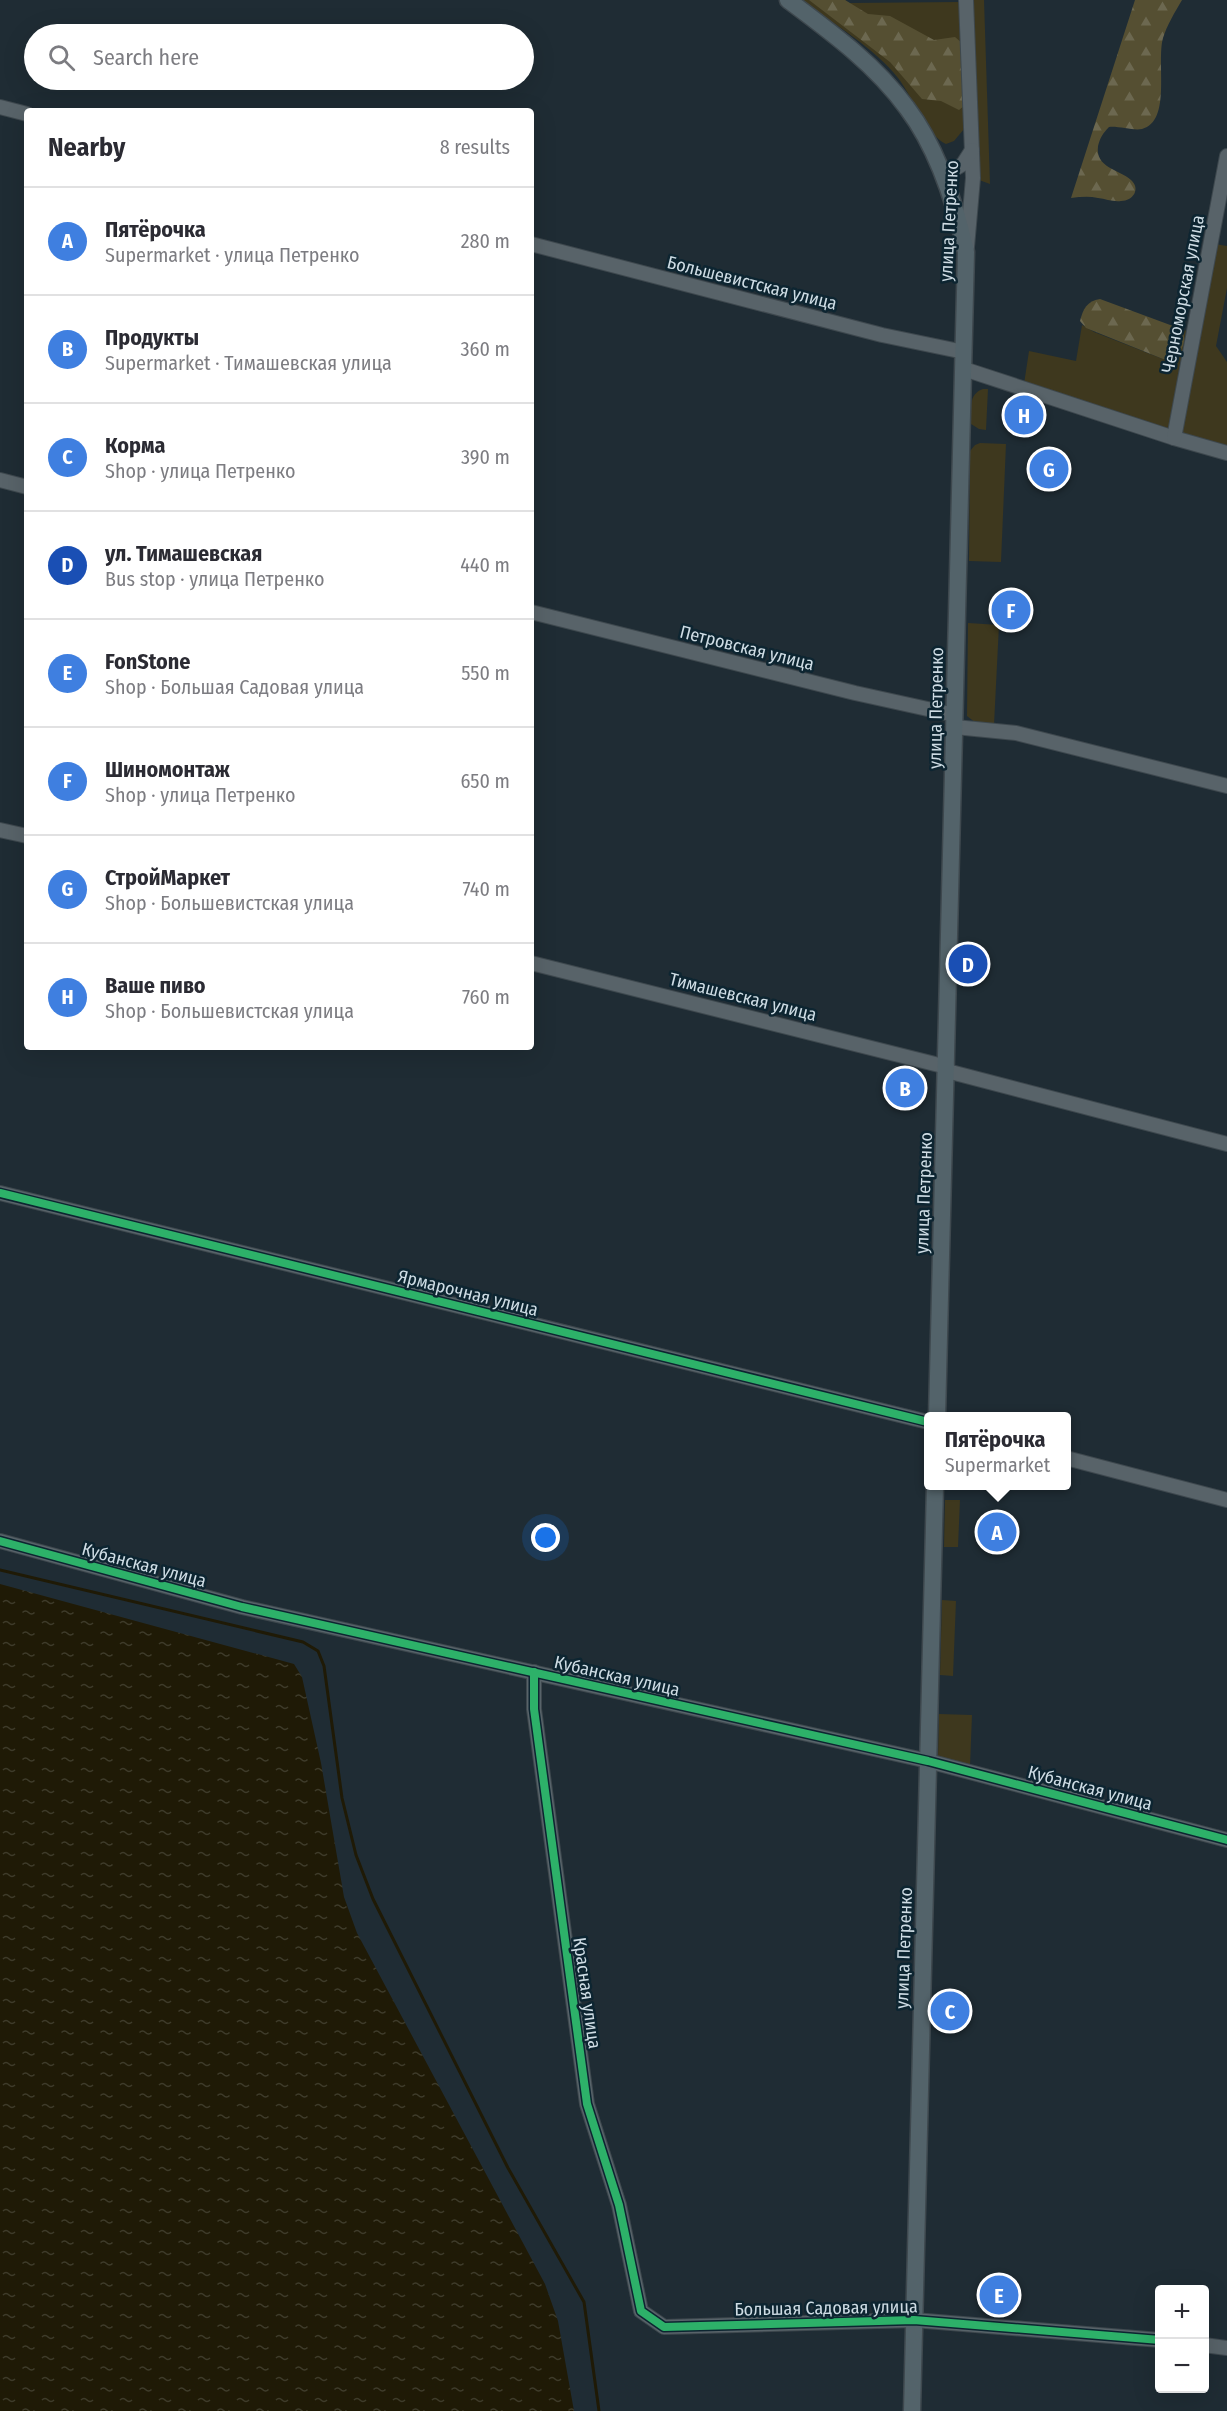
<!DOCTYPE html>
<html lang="en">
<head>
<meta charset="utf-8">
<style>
	body { margin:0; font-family:"Fira Sans Condensed",sans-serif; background:#f7f7f7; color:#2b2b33 }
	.controls { position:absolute; right:18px; bottom:18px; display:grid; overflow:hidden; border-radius:6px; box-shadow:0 6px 24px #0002 }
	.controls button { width:54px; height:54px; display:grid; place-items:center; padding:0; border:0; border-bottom:2px solid #e1e1e2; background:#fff; color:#2b2b33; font:30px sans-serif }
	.you { position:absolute; left:546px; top:1538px; width:21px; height:21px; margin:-15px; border:4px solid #fff; border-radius:50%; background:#1a73e8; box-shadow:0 0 0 9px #1a73e833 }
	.badge { display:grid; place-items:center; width:39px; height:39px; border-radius:50%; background:#0f766e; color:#fff; font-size:20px; font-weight:700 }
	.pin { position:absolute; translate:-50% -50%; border:3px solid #fff; box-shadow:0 2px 6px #0006 }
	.popup { position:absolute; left:924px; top:1412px; width:147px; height:78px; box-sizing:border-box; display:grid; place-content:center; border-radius:6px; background:#fff; filter:drop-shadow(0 2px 4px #0005); font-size:20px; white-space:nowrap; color:#7c7c81 }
	.popup b { font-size:22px; color:#2b2b33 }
	.popup::after { content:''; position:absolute; left:50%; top:100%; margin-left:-12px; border:12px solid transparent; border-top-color:#fff }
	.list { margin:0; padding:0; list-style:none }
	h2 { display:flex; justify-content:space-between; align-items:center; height:78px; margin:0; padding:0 24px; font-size:26px }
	h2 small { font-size:20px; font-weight:400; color:#7c7c81 }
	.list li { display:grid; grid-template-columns:39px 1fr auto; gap:18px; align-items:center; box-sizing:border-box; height:108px; padding:0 24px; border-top:2px solid #e1e1e2 }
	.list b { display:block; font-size:22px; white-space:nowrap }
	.list p { margin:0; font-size:20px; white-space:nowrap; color:#7c7c81 }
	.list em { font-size:20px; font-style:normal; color:#7c7c81 }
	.icon { flex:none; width:33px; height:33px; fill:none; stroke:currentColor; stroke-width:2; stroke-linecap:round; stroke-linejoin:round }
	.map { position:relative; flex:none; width:1227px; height:2411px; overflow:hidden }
	.search { position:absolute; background:#fff; box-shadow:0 6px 24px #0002; left:24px; top:24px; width:510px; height:66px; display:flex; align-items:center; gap:15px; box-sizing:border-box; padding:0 21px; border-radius:33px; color:#7c7c81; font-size:22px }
	.panel { position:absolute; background:#fff; box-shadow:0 6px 24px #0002; left:24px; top:108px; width:510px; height:942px; border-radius:6px }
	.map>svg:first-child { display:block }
</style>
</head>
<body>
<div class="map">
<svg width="1227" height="2411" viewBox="0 0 1227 2411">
	<defs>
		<pattern id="forest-firs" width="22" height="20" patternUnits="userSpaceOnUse" patternTransform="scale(1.5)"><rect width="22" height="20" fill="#554f32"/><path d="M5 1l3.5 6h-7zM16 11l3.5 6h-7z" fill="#6c6850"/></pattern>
		<pattern id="water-ripples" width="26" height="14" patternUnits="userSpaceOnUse" patternTransform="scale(1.5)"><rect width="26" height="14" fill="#1f1a06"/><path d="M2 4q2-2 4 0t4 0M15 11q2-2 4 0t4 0" fill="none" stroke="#3e3b2a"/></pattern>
	</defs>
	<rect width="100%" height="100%" fill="#1f2c34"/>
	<g fill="#3e381e">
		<path d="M801,0h44l4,3 112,-1 3,127 -10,12 -8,3c-18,-7 -35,-50 -48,-66 -22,-29 -67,-56 -97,-78z"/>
		<polygon points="972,0 984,0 990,184 979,180"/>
		<polygon points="1215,244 1227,246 1227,288 1216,346 1227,362 1227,448 1179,435"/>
		<polygon points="1082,325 1094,332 1163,359 1183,344 1184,333 1181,329 1190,332 1172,432 1024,384 1029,351 1076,361"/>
		<path d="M983,389h5l-2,41 -7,-1 -8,-5c0,-14 -3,-30 12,-35z"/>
		<polygon points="980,443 1006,444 1001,562 969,561 970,451 975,445"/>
		<polygon points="968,623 999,625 994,725 976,723 967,716"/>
		<polygon points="945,1500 960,1500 958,1547 944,1547"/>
		<polygon points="942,1600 956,1601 953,1676 940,1675"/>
		<polygon points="939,1714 972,1715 970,1766 938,1757"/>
	</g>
	<g fill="url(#forest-firs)">
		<polygon points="809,0 845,0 868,14 890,16 934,40 955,37 963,44 965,105 959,110 941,101 922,99 890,62"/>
		<path d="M1135,0h47c-7,12 -15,25 -19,38 -7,25 9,83 -21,91 -8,2 -23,-3 -33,-2 -6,6 -9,11 -11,19 -3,22 21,23 33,34 10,9 2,21 -10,21 -8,1 -15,-2 -23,-3 -9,-2 -18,-1 -27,0z"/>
		<path d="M1100,299l81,30c9,14 -2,29 -18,30l-77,-31 -6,-7c3,-12 7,-20 20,-22z"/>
	</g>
	<polygon fill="url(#water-ripples)" points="0,1584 294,1664 302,1677 321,1763 344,1897 357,1933 545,2284 558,2321 574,2411 0,2411"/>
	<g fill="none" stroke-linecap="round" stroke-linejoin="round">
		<polyline stroke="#1f1a06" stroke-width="3" points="0,1570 303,1642 318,1651 324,1666 342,1798 356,1855 373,1899 508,2168 584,2302 599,2411"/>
		<g stroke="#3e484e" stroke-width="16">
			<g id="minor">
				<polyline points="966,0 973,178 967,247"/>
				<polyline points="0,107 27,114"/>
				<polyline points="943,176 963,164 972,150"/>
				<polyline points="531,244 882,335 964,352"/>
				<polyline points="964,369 1174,438 1227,453"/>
				<polyline points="1174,438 1227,156"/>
				<polyline points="0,480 27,487"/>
				<polyline points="531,612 855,693 955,715"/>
				<polyline points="955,727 1016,733 1227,786"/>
				<polyline points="0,830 27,836"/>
				<polyline points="531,963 947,1067"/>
				<polyline points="947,1071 1227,1144"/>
				<polyline points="0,1193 928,1422"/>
				<polyline points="1066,1458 1227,1500"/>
				<polyline points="0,1541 242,1607 928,1761 1227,1840"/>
				<polyline points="534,1672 534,1709 587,2104 619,2205 641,2311 664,2327 914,2320 1160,2340"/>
				<polyline points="1204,2345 1227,2348"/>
			</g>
		</g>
		<g stroke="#3e484e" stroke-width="19">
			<g id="major">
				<path d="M788,0c43,32 88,65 119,108 31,41 48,95 59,144l-29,1164"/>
				<polyline points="912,2411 935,1486"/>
			</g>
		</g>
		<use href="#minor" stroke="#586369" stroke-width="14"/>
		<use href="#major" stroke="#53636a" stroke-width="16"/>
		<g stroke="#0d2531" stroke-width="11">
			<g id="cycleway">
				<polyline points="0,1193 928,1422"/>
				<polyline points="0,1541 242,1607 928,1761 1227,1840"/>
				<polyline points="534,1672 534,1709 587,2104 619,2205 641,2311 664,2327 914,2320 1160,2340"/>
			</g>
		</g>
		<use href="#cycleway" stroke="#2db169" stroke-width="8"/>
	</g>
	<g text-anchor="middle" stroke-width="5" stroke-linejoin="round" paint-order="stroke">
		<g font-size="18" fill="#cedce4" stroke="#0d2531">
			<text transform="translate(949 221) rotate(-87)" y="6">улица Петренко</text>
			<text transform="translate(752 283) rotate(14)" y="6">Большевистская улица</text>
			<text transform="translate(1183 294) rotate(-79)" y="6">Черноморская улица</text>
			<text transform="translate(747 648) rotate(14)" y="6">Петровская улица</text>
			<text transform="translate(936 708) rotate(-89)" y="6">улица Петренко</text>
			<text transform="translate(743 997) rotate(14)" y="6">Тимашевская улица</text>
			<text transform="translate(924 1193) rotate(-88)" y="6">улица Петренко</text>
			<text transform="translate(468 1293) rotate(14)" y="6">Ярмарочная улица</text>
			<text transform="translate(144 1565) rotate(15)" y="6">Кубанская улица</text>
			<text transform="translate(617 1676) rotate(13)" y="6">Кубанская улица</text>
			<text transform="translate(1090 1788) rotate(15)" y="6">Кубанская улица</text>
			<text transform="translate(904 1948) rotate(-88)" y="6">улица Петренко</text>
			<text transform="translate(587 1993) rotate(82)" y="6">Красная улица</text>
			<text transform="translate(826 2308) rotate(-1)" y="6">Большая Садовая улица</text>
		</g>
	</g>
</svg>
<div class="controls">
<button>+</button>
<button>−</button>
</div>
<div class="you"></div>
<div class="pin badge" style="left:997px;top:1532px;background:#3f7fe0">A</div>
<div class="popup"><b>Пятёрочка</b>Supermarket</div>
<div class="pin badge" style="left:905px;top:1088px;background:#3f7fe0">B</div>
<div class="pin badge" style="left:950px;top:2011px;background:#3f7fe0">C</div>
<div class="pin badge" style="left:968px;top:964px;background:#1a4fb4">D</div>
<div class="pin badge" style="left:999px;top:2295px;background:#3f7fe0">E</div>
<div class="pin badge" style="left:1011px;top:610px;background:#3f7fe0">F</div>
<div class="pin badge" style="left:1049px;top:469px;background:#3f7fe0">G</div>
<div class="pin badge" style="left:1024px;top:415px;background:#3f7fe0">H</div>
<div class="search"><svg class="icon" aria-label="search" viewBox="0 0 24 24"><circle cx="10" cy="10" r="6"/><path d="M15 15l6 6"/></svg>Search here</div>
<section class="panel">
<h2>Nearby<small>8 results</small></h2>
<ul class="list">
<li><span class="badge" style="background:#3f7fe0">A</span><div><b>Пятёрочка</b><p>Supermarket · улица Петренко</p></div><em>280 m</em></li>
<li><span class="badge" style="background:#3f7fe0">B</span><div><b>Продукты</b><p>Supermarket · Тимашевская улица</p></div><em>360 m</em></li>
<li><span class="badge" style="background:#3f7fe0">C</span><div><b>Корма</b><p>Shop · улица Петренко</p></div><em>390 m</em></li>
<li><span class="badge" style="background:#1a4fb4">D</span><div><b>ул. Тимашевская</b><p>Bus stop · улица Петренко</p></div><em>440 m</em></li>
<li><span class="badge" style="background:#3f7fe0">E</span><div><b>FonStone</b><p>Shop · Большая Садовая улица</p></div><em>550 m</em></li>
<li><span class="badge" style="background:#3f7fe0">F</span><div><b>Шиномонтаж</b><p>Shop · улица Петренко</p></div><em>650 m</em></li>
<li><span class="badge" style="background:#3f7fe0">G</span><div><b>СтройМаркет</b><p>Shop · Большевистская улица</p></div><em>740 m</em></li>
<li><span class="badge" style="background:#3f7fe0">H</span><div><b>Ваше пиво</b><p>Shop · Большевистская улица</p></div><em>760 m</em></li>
</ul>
</section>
</div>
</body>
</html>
